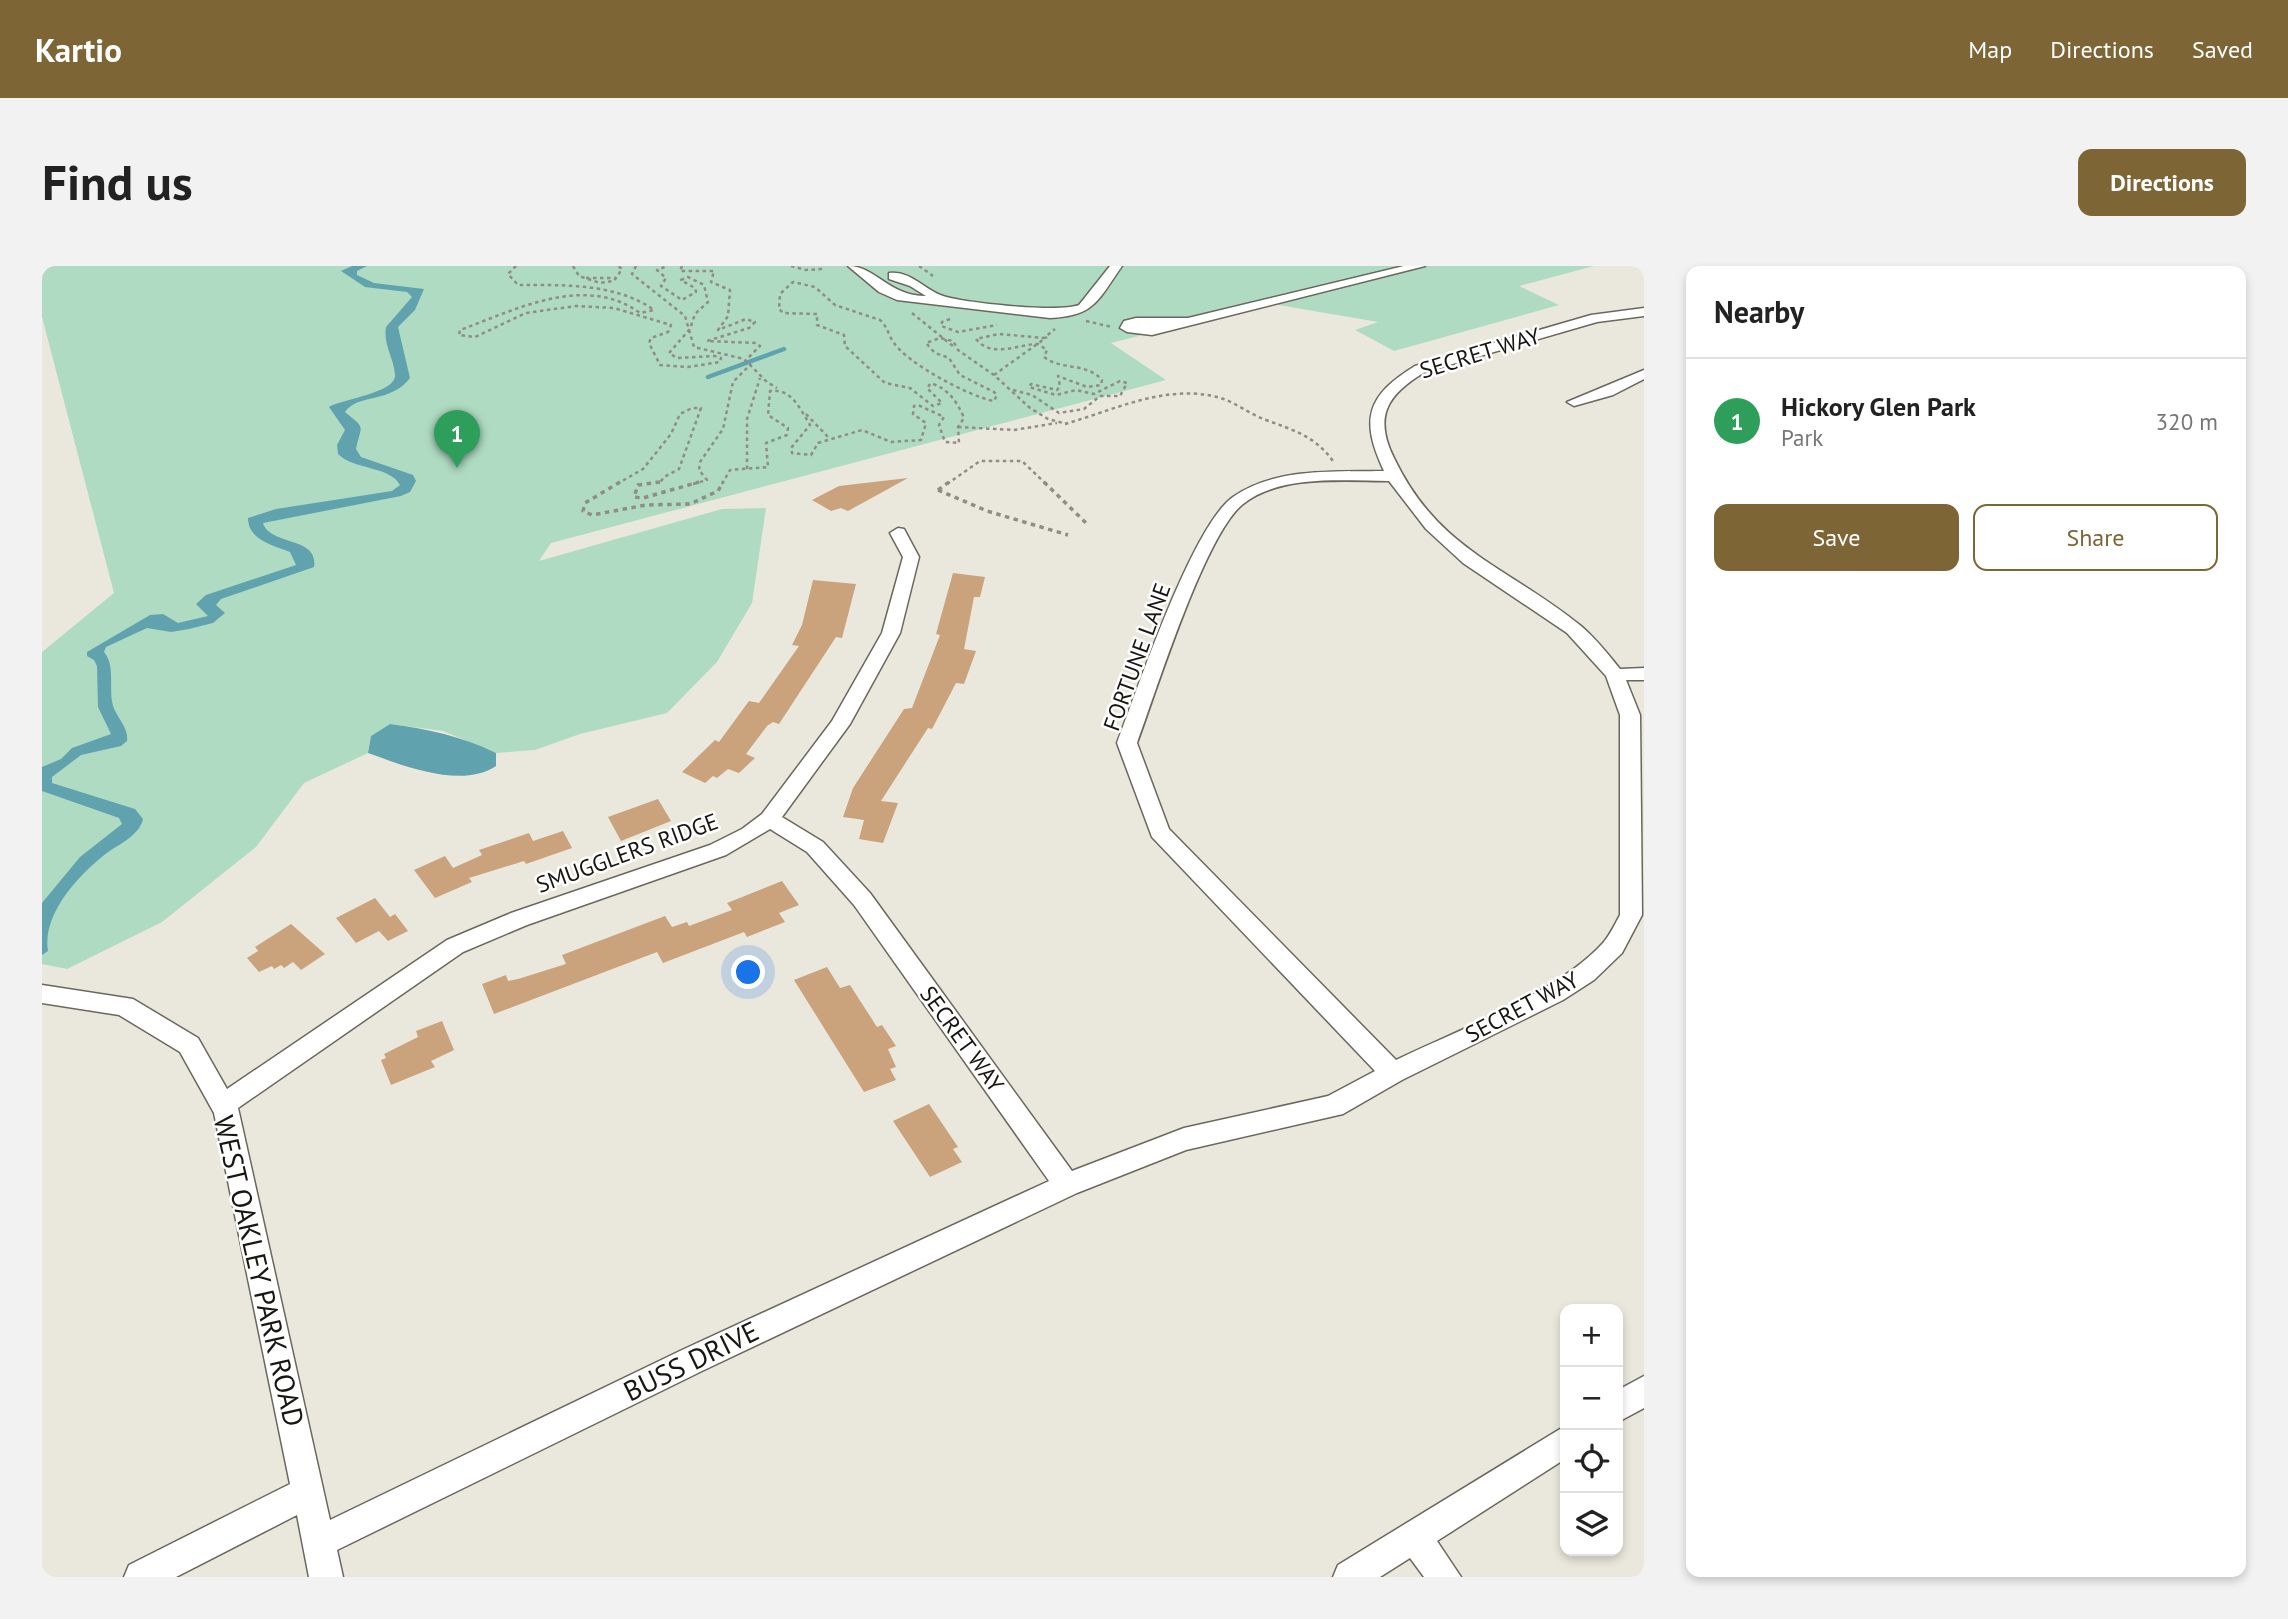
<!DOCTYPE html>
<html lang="en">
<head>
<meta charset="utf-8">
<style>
	body { margin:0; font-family:"PT Sans",sans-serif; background:#f2f2f2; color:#222 }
	.controls { position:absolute; right:21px; bottom:21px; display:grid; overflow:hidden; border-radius:14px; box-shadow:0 4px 10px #0003 }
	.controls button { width:63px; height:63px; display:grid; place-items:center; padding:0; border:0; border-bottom:2px solid #e0e0e0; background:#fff; color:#222; font:35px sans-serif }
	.you { position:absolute; left:707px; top:707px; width:24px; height:24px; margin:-18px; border:5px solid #fff; border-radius:50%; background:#1a73e8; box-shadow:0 0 0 10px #1a73e833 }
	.badge { display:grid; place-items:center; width:46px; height:46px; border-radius:50%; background:#7d6536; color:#fff; font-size:23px; font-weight:700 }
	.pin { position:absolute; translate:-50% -58px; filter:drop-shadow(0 2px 4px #0008) }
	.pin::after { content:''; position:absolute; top:37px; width:24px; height:21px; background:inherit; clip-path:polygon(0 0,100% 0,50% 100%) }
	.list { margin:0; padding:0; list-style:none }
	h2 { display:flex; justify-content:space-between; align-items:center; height:91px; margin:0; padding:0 28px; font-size:30px }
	h2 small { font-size:23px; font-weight:400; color:#767676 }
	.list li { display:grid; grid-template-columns:46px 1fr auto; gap:21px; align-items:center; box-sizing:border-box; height:126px; padding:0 28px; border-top:2px solid #e0e0e0 }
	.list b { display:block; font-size:26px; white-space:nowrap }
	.list p { margin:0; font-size:23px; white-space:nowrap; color:#767676 }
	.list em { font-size:23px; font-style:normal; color:#767676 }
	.actions { display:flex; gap:14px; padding:21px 28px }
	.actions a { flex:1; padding:16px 0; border:2px solid #7d6536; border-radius:14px; text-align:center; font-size:24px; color:#7d6536 }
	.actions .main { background:#7d6536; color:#fff }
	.icon { flex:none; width:38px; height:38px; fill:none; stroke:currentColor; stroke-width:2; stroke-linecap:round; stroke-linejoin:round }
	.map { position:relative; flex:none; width:1602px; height:1311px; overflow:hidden; border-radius:14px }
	header { display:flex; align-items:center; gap:42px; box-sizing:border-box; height:98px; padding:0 35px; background:#7d6536; color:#fff }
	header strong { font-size:33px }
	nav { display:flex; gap:38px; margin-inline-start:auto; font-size:24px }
	.intro { display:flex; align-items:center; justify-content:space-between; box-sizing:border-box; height:168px; padding:0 42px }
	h1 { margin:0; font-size:49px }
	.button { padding:18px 32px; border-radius:14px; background:#7d6536; color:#fff; font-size:24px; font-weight:700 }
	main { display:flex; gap:42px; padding:0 42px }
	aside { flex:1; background:#fff; border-radius:14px; box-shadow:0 4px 10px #0003 }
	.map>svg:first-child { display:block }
</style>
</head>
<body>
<header>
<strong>Kartio</strong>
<nav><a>Map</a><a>Directions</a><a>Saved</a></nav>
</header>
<div class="intro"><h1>Find us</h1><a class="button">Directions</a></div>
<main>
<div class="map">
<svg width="1602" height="1311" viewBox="0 0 1602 1311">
	<rect width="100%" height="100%" fill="#eae8dc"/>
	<polygon fill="#afdbc2" points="0,0 1552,0 1477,20 1517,39 1352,85 1313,64 1336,56 1225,37 1069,77 1124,114 509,277 497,295 680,243 724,242 710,337 675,396 625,447 538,468 493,484 454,487 401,465 348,458 329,470 326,487 262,517 214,581 120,656 25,703 0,698 0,386 72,327 0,51"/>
	<g fill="#60a3ae">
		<path d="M310,0h15l-10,5v4l17,8 50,6 -9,21 -17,17 12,51c-20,26 -52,15 -65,34 22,18 16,12 11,37l5,8 52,18 3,6 -6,11 -9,4 -138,27c7,23 56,13 51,44l-93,32 -5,6 9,8 -12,10 -24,6 -18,3 -24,-4 -41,19 -2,5c12,14 4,36 9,54 4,12 16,22 14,35l-6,5 -40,9 -29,22v6l83,26 8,10c-4,18 -27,26 -40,37 -26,21 -61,59 -55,95l-6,4v-52l38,-46 42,-33 -3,-6 -77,-27v-24l19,-8 11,-11 39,-14 -13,-27 -1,-41 -3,-6 -7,-4v-4l63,-37 13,-1 15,9 30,-7 -12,-12 10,-9 90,-30 -6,-13c-17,-7 -42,-12 -42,-34l28,-9 116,-18 8,-6c-10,-19 -46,-15 -62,-31l-1,-9 8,-15 -16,-23c13,-8 67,-14 66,-32 -1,-17 -12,-30 -9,-48l26,-30 -5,-5 -42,-5 -24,-16z"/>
		<path d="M348,458c38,5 71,12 106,29v13c-34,23 -92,0 -128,-13l3,-17z"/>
	</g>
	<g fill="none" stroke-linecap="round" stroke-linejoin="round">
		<polyline stroke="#60a3ae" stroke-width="4.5" points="666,111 742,83"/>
	</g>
	<g fill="#caa37c">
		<polygon points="866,212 806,245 799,242 789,245 770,234 797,220"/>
		<polygon points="911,307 943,311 938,331 932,331 922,383 934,385 922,418 914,417 890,463 886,462 839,535 856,537 841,577 817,573 822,554 801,551 811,522 862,443 870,442 898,369 894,368"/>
		<polygon points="771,314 814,318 800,372 794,371 737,458 731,456 725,460 704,488 713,492 697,507 686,503 675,512 671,510 663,517 640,506 673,474 677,476 707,435 717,437 757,380 750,379 760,359"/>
		<polygon points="616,533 629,555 579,575 566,551"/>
		<polygon points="521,565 530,582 484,598 482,595 427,612 430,616 393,632 372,604 403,590 411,602 440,589 437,584 487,567 491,575"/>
		<polygon points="740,615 757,639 737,647 743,656 705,671 702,666 621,697 615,686 452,748 440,718 464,709 466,715 476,713 524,698 520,689 623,650 630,661 645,656 647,660 690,644 685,637"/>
		<polygon points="333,632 348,651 353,648 366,665 346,675 337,665 314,677 294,652"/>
		<polygon points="249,658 283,688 259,704 251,696 242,702 239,699 232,703 230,700 217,706 205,692 216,685 213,681"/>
		<polygon points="785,701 798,722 808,719 835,761 840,759 854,780 846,783 854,801 848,803 854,814 822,826 752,714"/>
		<polygon points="400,755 412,784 389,795 393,801 349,819 339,794 344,792 342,788 376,771 374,765"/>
		<polygon points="887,838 916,881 911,883 920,896 888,911 851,855"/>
	</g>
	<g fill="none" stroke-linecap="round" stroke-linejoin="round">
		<g stroke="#6a685d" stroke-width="3">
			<g id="minor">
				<path d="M806,0c28,0 40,30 78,30l-16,-10 -21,-7v-6c21,-3 36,17 54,23 22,7 117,17 136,9l31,-39h12c-24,34 -27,50 -72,52l-153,-18 -18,-8z"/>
				<polygon points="1362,0 1383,0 1110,69 1085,66 1078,62 1082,55 1094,52 1146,52"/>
				<path d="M1602,42v8l-47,6 -172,50c-37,22 -52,44 -31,86 44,93 115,109 187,168 15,13 27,28 39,43l24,-1v12h-18l14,35 2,200 -20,38 -28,27 -31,20 -161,80 -59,34 -157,36 -109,43 -373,177 -367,180 6,27h-34l-12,-62 -121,62h-52l5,-12 161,-81 -76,-371 -34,-61 -61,-37 -77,-12v-18l91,14 65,39 29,51 220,-149 64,-27 199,-68 32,-16 20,-15 70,-93 50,-88 21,-76 -13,-24 8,-5 6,1 15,28 -19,76 -50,91 -68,93 41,25 47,51 202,278 112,-43 144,-32 47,-25 -223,-234 -35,-94c20,-52 75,-217 116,-246 42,-30 103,-25 151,-26 -24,-51 -18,-75 31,-105l176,-51zM1347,215l37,48 37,34 104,70 39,43 14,39v200c-5,9 -10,20 -17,28 -45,50 -145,87 -207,117l-227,-231 -32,-86c19,-51 68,-209 106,-239 38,-30 100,-23 146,-23zM728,563l37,23 47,53 195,276 -367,169 -352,170 -92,-412 225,-156 64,-27 199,-70z"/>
				<polygon points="1602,104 1602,113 1571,129 1532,140 1525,136"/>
				<polygon points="1602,1110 1602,1142 1576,1156 1576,1124"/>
				<polygon points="1523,1160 1523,1193 1395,1275 1419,1311 1382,1311 1368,1292 1338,1311 1291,1311 1296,1299"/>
			</g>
		</g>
		<g stroke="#8f8d85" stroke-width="2.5" stroke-dasharray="3.5 3.5" stroke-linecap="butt">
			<path d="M474,0l-8,8 10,11c45,0 98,-2 136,25l-14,3c-55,-40 -125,-3 -180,17l-1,5 16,2 51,-24 50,-7 38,2 57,17 -3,7 -17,6 -2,5 11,22 28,2 32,-5 1,-4 -6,-2 -38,2 -8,-5 21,-24 5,-15 13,-12 -4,-17 -16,-8 -7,3 14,8 1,4 -14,8 -21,-14 5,-8 -9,-8 10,-4"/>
			<polyline points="531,0 537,10 558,17 572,15 580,3 576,0"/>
			<polyline points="594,0 590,8 643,50 652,81 702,93 725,116 735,122"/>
			<polyline points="640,0 638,5 672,5 669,16 688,24 686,50 676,64 704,53 713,56 707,62 665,75 714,77 718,80 704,94"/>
			<polyline points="749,0 764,4 779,3 777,0"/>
			<polyline points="877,0 891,10"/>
			<polyline points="544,12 574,12"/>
			<polyline points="870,47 912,81"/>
			<polyline points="908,53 900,56 899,60 916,66 955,59"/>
			<polyline points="1044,55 1070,61"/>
			<polyline points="952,109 1005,71"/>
			<path d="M971,124l19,5 27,18 25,-4 16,-13h20l7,-13 -7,-2 -26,13 -18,-4 -20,5 -27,-8 2,-3 26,6 3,-4 -2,-10 29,11 14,-2 1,-5c-16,-18 -40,-9 -58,-23l3,-7 -9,-6c-20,0 -46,15 -62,-5l23,-5 45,4 11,-9"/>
			<polyline points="764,148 787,172"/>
			<path d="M1023,158c49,-14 100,-40 152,-27 17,4 32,17 49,23 27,10 49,16 67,41"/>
			<polyline points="916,161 972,164 1015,157"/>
			<polyline points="705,203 705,153 718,112"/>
			<polyline points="575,218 601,203 629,168 638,148 650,142 659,142 637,203 622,211 617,218"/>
			<polyline points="651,218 665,214 657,204 658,196 681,163 691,116 709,98"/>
			<path d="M680,218l8,-14 38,-3 -2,-24 21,-8 1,-7 -20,-13 2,-24c22,-3 30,18 40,34l-19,23 1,5 19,2 7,-12 44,-13 29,12 30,-2 5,-17 -13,-9 1,-8 4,-1 26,12 -5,8 6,17 14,1 -1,-16 6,-9c-7,-17 -16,-29 -33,-35l-4,5 15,15 -9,3 -23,-18 -25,-5 -40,-37 -1,-11 -27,-10v-11l-34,-1 -4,-4 1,-15 13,-12 22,5 20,18 45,15c8,7 8,15 14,23 13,20 76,54 100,58l3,-6 -3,-3 -34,-17 -11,-17 -14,-5 -9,-10 14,-5 13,3 5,9 36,25 36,33 18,11 19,5"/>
			<polyline points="905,218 938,195 980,195 1004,218"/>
		</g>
		<g stroke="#8f8d85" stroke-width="3.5" stroke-dasharray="4.5 4.5" stroke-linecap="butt">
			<polyline points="578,216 543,237 541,245 550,249 604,239 648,238 676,225 681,216"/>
			<polyline points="618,216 596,219 592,231 601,232 657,216"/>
			<polyline points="1002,216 1044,257"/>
			<polyline points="896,224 907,216"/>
			<polyline points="896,224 945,245 1026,269"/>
		</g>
		<use href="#minor" fill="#fff" fill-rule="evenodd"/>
	</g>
	<g text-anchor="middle" stroke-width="5" stroke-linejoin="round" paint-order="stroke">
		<g font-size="23" fill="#171612" stroke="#fff">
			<text transform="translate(1438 87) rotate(-17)" y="8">SECRET WAY</text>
			<text transform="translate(1095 391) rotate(-70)" y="8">FORTUNE LANE</text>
			<text transform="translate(585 587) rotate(-20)" y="8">SMUGGLERS RIDGE</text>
			<text transform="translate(1480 741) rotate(-28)" y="8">SECRET WAY</text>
			<text transform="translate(920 773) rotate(54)" y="8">SECRET WAY</text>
		</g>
		<g font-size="28" fill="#171612" stroke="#fff">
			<text transform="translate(217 1005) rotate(77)" y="10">WEST OAKLEY PARK ROAD</text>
			<text transform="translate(649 1095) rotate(-26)" y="10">BUSS DRIVE</text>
		</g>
	</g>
</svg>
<div class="controls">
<button>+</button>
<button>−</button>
<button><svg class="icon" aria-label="locate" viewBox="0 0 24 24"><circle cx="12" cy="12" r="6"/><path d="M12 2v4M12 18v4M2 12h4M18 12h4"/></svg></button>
<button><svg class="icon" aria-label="layers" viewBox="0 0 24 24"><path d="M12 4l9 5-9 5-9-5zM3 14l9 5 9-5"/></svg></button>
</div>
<div class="you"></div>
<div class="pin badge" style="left:415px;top:202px;background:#2e9e5b">1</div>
</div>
<aside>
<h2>Nearby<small></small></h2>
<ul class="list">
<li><span class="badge" style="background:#2e9e5b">1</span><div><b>Hickory Glen Park</b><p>Park</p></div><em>320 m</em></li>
</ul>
<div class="actions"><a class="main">Save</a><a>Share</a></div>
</aside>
</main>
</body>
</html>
